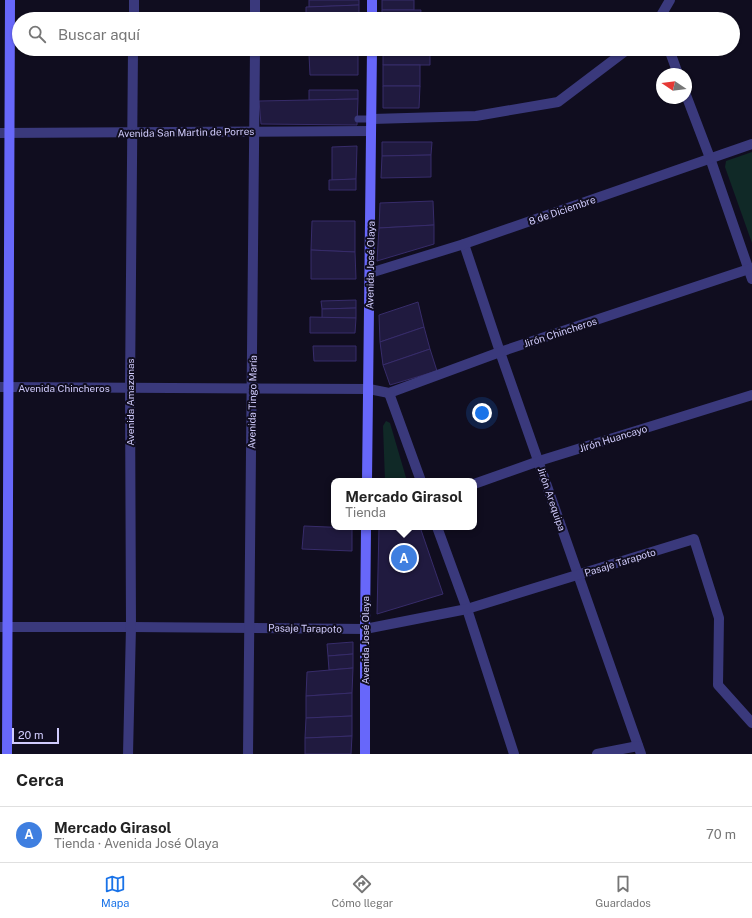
<!DOCTYPE html>
<html lang="es">
<head>
<meta charset="utf-8">
<style>
	body { margin:0; font-family:"Public Sans",sans-serif; background:#f6f6f6; color:#222 }
	.compass { position:absolute; left:656px; top:68px; width:36px; height:36px; border-radius:50%; background:#fff; box-shadow:0 1px 3px #0004; rotate:283deg }
	.scale { position:absolute; left:12px; bottom:10px; width:47px; box-sizing:border-box; padding-left:4px; border:2px solid #d1ccfd; border-top:0; font-size:11px; line-height:14px; white-space:nowrap; color:#d1ccfd; -webkit-text-stroke:3px #100d1f; paint-order:stroke }
	.you { position:absolute; left:482px; top:413px; width:14px; height:14px; margin:-10px; border:3px solid #fff; border-radius:50%; background:#1a73e8; box-shadow:0 0 0 6px #1a73e833 }
	.badge { display:grid; place-items:center; width:26px; height:26px; border-radius:50%; background:#1a73e8; color:#fff; font-size:13px; font-weight:700 }
	.pin { position:absolute; translate:-50% -50%; border:2px solid #fff; box-shadow:0 1px 4px #0006 }
	.popup { position:absolute; left:331px; top:478px; width:146px; height:52px; box-sizing:border-box; display:grid; place-content:center; border-radius:8px; background:#fff; filter:drop-shadow(0 1px 3px #0005); font-size:13px; white-space:nowrap; color:#767676 }
	.popup b { font-size:15px; color:#222 }
	.popup::after { content:''; position:absolute; left:50%; top:100%; margin-left:-8px; border:8px solid transparent; border-top-color:#fff }
	.list { margin:0; padding:0; list-style:none }
	h2 { display:flex; justify-content:space-between; align-items:center; height:52px; margin:0; padding:0 16px; font-size:17px }
	h2 small { font-size:13px; font-weight:400; color:#767676 }
	.list li { display:grid; grid-template-columns:26px 1fr auto; gap:12px; align-items:center; box-sizing:border-box; height:56px; padding:0 16px; border-top:1px solid #e0e0e0 }
	.list b { display:block; font-size:15px; white-space:nowrap }
	.list p { margin:0; font-size:13px; white-space:nowrap; color:#767676 }
	.list em { font-size:13px; font-style:normal; color:#767676 }
	.icon { flex:none; width:22px; height:22px; fill:none; stroke:currentColor; stroke-width:2; stroke-linecap:round; stroke-linejoin:round }
	.map { position:relative; flex:none; width:752px; height:754px; overflow:hidden }
	.search { position:absolute; background:#fff; box-shadow:0 1px 3px #0004; left:12px; right:12px; top:12px; height:44px; display:flex; align-items:center; gap:10px; box-sizing:border-box; padding:0 14px; border-radius:22px; color:#767676; font-size:15px }
	.sheet { height:108px; background:#fff }
	nav { display:flex; justify-content:space-around; align-items:center; box-sizing:border-box; height:56px; border-top:1px solid #e0e0e0; background:#fff; font-size:11px; color:#767676 }
	nav a { display:grid; justify-items:center; gap:2px }
	nav .on { color:#1a73e8 }
	.map>svg:first-child { display:block }
</style>
</head>
<body>
<div class="map">
<svg width="752" height="754" viewBox="0 0 752 754">
	<rect width="100%" height="100%" fill="#100d1f"/>
	<g fill="#102927">
		<polygon points="752,152 752,243 725,167 726,161"/>
		<polygon points="386,421 390,423 407,481 385,481 383,426"/>
	</g>
	<g fill="#201a3f" stroke="#372c6a">
		<polygon points="309,0 359,0 359,5 309,7"/>
		<rect x="382" y="0" width="32" height="10"/>
		<polygon points="359,5 359,19 306,19 306,7"/>
		<polygon points="382,10 421,10 420,19 382,19"/>
		<polygon points="306,49 358,49 358,54 306,55"/>
		<polygon points="430,49 430,65 383,65 383,51"/>
		<polygon points="358,54 358,75 310,75 309,55"/>
		<rect x="383" y="65" width="37" height="21"/>
		<polygon points="383,86 420,86 419,108 383,108"/>
		<polygon points="309,90 358,90 358,99 309,100"/>
		<polygon points="358,99 357,125 261,124 259,101"/>
		<polygon points="382,142 432,142 431,155 382,156"/>
		<polygon points="357,146 356,179 332,180 332,147"/>
		<polygon points="431,155 431,177 381,178 382,156"/>
		<polygon points="356,179 356,190 329,190 329,180"/>
		<polygon points="433,201 434,225 379,228 380,203"/>
		<polygon points="312,221 355,221 355,252 311,250"/>
		<polygon points="434,225 434,244 377,261 379,228"/>
		<polygon points="311,250 355,252 356,279 311,279"/>
		<polygon points="356,300 356,308 322,309 321,301"/>
		<polygon points="418,302 424,327 380,342 379,315"/>
		<polygon points="356,308 356,318 322,318 322,309"/>
		<polygon points="310,317 356,318 355,333 310,333"/>
		<polygon points="424,327 430,349 383,365 380,342"/>
		<polygon points="313,346 356,346 356,361 314,361"/>
		<polygon points="430,349 437,371 390,385 383,365"/>
		<polygon points="304,526 352,528 352,551 302,549"/>
		<polygon points="379,527 420,527 443,594 377,614"/>
		<polygon points="353,642 353,654 328,656 327,644"/>
		<polygon points="353,654 353,668 329,670 328,656"/>
		<polygon points="353,668 352,693 306,696 307,672"/>
		<polygon points="352,693 352,716 306,718 306,696"/>
		<polygon points="352,716 352,736 305,738 306,718"/>
		<polygon points="352,736 351,754 305,754 305,738"/>
	</g>
	<g fill="none" stroke-linecap="round" stroke-linejoin="round">
		<polyline stroke="#3a397c" stroke-width="7" points="358,119 372,119"/>
		<g stroke="#3a397c" stroke-width="10">
			<polyline points="134,19 134,0"/>
			<polyline points="255,19 255,0"/>
			<polyline points="659,19 670,0"/>
			<polyline points="669,49 678,74"/>
			<polyline points="686,95 710,158 752,279"/>
			<polyline points="372,119 476,116 558,102 628,49"/>
			<polyline points="0,133 371,131"/>
			<polyline points="464,244 500,352 641,754"/>
			<polyline points="370,273 464,244 752,144"/>
			<polyline points="0,387 369,389 389,393 500,352 752,268"/>
			<polyline points="389,393 421,481"/>
			<polyline points="474,484 539,461 752,395"/>
			<polyline points="437,527 467,609 514,754"/>
			<polyline points="0,627 131,627 365,629 467,609 694,539 719,618 718,685 752,723"/>
			<polyline points="128,754 131,627 130,388 133,49"/>
			<polyline points="248,754 255,49"/>
			<polyline points="597,754 638,746"/>
		</g>
		<g stroke="#6767fa" stroke-width="10">
			<polyline points="372,19 372,0"/>
			<polyline points="367,481 372,49"/>
			<polyline points="7,754 10,0"/>
			<polyline points="365,754 365,629 366,527"/>
		</g>
	</g>
	<g text-anchor="middle" stroke-width="4" stroke-linejoin="round" paint-order="stroke">
		<g font-size="10" fill="#d1ccfd" stroke="#100d1f">
			<text transform="translate(186 132) rotate(-1)" y="4">Avenida San Martin de Porres</text>
			<text transform="translate(562 210) rotate(-19)" y="4">8 de Diciembre</text>
			<text transform="translate(370 265) rotate(-89)" y="4">Avenida José Olaya</text>
			<text transform="translate(560 332) rotate(-18)" y="4">Jirón Chincheros</text>
			<text x="64" y="392">Avenida Chincheros</text>
			<text transform="translate(130 402) rotate(-90)" y="4">Avenida Amazonas</text>
			<text transform="translate(252 402) rotate(-89)" y="4">Avenida Tingo María</text>
			<text transform="translate(613 438) rotate(-17)" y="4">Jirón Huancayo</text>
			<text transform="translate(552 499) rotate(71)" y="4">Jirón Arequipa</text>
			<text transform="translate(620 562) rotate(-17)" y="4">Pasaje Tarapoto</text>
			<text transform="translate(305 628) rotate(1)" y="4">Pasaje Tarapoto</text>
			<text transform="translate(365 640) rotate(-90)" y="4">Avenida José Olaya</text>
		</g>
	</g>
</svg>
<svg class="compass" viewBox="-18 -18 36 36"><path d="M0-13l5 13h-10z" fill="#e53935"/><path d="M0 13l5-13h-10z" fill="#767676"/></svg>
<div class="scale">20 m</div>
<div class="you"></div>
<div class="pin badge" style="left:404px;top:558px;background:#3f7fe0">A</div>
<div class="popup"><b>Mercado Girasol</b>Tienda</div>
<div class="search"><svg class="icon" aria-label="search" viewBox="0 0 24 24"><circle cx="10" cy="10" r="6"/><path d="M15 15l6 6"/></svg>Buscar aquí</div>
</div>
<section class="sheet">
<h2>Cerca<small></small></h2>
<ul class="list">
<li><span class="badge" style="background:#3f7fe0">A</span><div><b>Mercado Girasol</b><p>Tienda · Avenida José Olaya</p></div><em>70 m</em></li>
</ul>
</section>
<nav>
<a class="on"><svg class="icon" aria-label="map" viewBox="0 0 24 24"><path d="M3 6l6-2 6 2 6-2v14l-6 2-6-2-6 2zM9 4v14M15 6v14"/></svg>Mapa</a>
<a><svg class="icon" aria-label="directions" viewBox="0 0 24 24"><path d="M12 3l9 9-9 9-9-9zM9 14v-3h6M13 9l2 2-2 2"/></svg>Cómo llegar</a>
<a><svg class="icon" aria-label="saved" viewBox="0 0 24 24"><path d="M7 4h10v16l-5-4-5 4z"/></svg>Guardados</a>
</nav>
</body>
</html>
